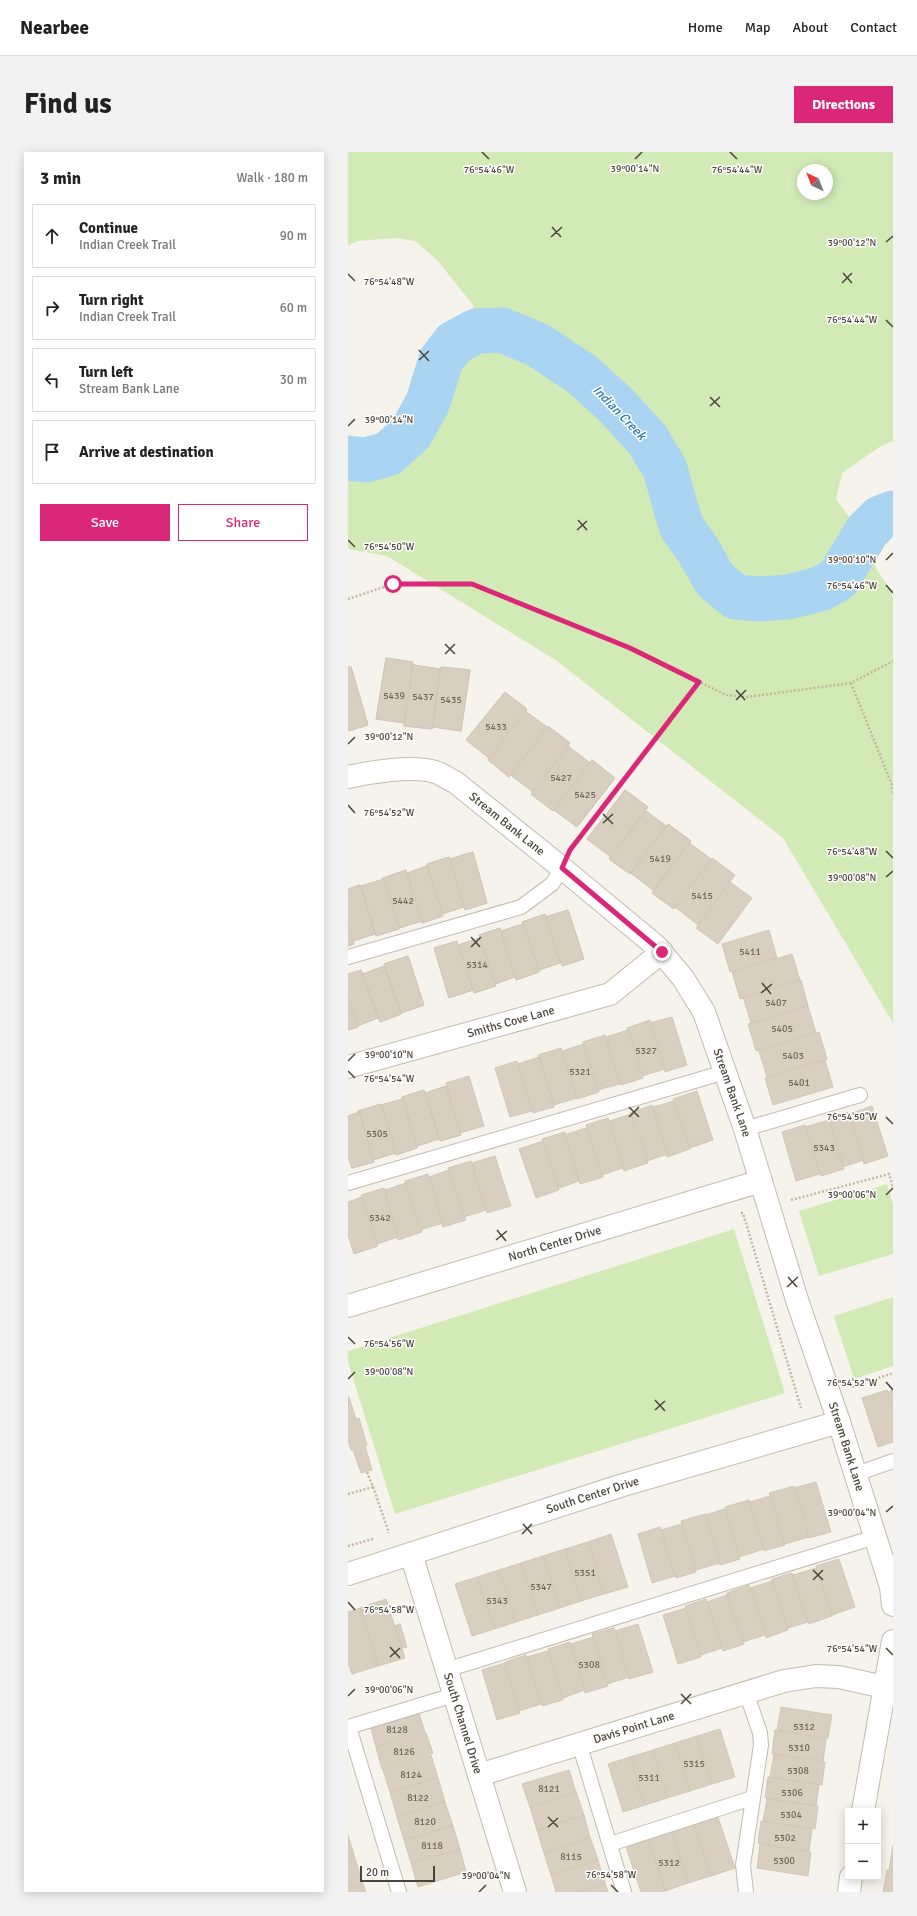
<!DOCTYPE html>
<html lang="en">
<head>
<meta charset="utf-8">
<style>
	body { margin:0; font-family:Signika,sans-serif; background:#f2f2f2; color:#222 }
	.controls { position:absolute; right:12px; bottom:12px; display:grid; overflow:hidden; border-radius:0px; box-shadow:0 2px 10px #0003 }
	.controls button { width:36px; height:36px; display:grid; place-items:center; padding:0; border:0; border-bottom:1px solid #e0e0e0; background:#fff; color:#222; font:20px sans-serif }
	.compass { position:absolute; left:449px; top:12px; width:36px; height:36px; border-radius:50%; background:#fff; box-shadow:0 2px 10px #0003; rotate:317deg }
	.scale { position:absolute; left:12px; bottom:10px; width:75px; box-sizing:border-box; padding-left:4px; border:2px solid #4b4439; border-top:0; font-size:11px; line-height:14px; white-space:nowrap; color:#4b4439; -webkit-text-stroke:3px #fff; paint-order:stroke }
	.stop { position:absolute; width:12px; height:12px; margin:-9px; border:3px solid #db2777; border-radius:50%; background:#fff }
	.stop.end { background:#db2777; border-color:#fff; box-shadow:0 1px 4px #0008 }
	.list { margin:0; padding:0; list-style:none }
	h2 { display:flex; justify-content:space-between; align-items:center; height:52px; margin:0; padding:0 16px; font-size:17px }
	h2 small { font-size:13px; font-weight:400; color:#767676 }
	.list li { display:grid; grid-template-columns:26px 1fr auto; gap:12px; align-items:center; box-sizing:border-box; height:64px; margin:0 8px 8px; padding:0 8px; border:1px solid #e0e0e0; border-radius:0px }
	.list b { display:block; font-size:15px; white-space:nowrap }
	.list p { margin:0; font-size:13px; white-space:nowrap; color:#767676 }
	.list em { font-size:13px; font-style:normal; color:#767676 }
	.actions { display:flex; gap:8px; padding:12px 16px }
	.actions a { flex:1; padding:9px 0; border:1px solid #db2777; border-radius:0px; text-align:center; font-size:14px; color:#db2777 }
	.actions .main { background:#db2777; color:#fff }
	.icon { flex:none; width:22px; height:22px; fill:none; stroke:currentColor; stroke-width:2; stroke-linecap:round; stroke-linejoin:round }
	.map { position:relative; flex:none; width:545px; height:1740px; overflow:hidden; border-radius:0px }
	header { display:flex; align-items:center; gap:24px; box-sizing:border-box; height:56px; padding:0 20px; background:#fff; border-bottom:1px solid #e0e0e0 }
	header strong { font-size:19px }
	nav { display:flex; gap:22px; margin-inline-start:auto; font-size:14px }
	.intro { display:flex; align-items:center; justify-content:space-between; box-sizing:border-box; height:96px; padding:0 24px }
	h1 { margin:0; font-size:28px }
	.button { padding:10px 18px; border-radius:0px; background:#db2777; color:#fff; font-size:14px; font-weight:700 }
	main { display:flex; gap:24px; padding:0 24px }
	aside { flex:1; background:#fff; border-radius:0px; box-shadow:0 2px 10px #0003 }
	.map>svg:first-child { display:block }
</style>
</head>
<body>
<header>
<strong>Nearbee</strong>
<nav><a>Home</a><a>Map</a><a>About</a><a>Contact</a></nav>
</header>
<div class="intro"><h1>Find us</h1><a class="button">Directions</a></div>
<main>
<aside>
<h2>3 min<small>Walk · 180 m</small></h2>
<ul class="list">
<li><svg class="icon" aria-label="ahead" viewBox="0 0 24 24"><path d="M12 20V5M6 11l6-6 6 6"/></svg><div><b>Continue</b><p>Indian Creek Trail</p></div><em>90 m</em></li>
<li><svg class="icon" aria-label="right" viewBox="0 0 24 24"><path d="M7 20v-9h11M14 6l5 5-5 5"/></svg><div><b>Turn right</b><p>Indian Creek Trail</p></div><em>60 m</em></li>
<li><svg class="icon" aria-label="left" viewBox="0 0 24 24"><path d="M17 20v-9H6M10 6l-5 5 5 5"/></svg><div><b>Turn left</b><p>Stream Bank Lane</p></div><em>30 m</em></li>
<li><svg class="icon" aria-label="arrive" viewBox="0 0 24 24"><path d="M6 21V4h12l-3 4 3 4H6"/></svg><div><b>Arrive at destination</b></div></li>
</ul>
<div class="actions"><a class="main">Save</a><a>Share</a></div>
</aside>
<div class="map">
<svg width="545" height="1740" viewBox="0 0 545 1740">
	<rect width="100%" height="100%" fill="#f6f3ec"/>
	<g fill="#d2eab5" fill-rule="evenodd">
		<path d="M0,0h545v289l-12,5 -39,27 -6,26 25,35 16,36 13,19 3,9v425l-110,-185 -226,-177 -170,-105 -39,-7v-91l17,2 23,-6 23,-21 17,-31 13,-42 13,-17 20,-37 -37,-46 -22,-19 -20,-3 -38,3 -9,5zM455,18h24v24h-24z"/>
		<polygon points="539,1032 545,1052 545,1102 471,1124 451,1059"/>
		<polygon points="386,1077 437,1241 47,1362 0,1210 0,1199"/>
		<polygon points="545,1145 545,1214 506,1227 486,1164"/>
	</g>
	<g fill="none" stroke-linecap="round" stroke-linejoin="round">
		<polyline stroke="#a9d4f2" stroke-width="45" points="0,306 17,308 40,302 63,281 80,250 93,208 106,191 128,179 154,178 190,193 235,223 269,254 299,287 317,317 333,374 350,398 367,428 388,445 411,447 440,445 472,437 490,427 519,379 532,366 545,361"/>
	</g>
	<g fill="#d8cfc1" stroke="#d3c7b4">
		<polygon points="38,506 65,510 57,571 28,567"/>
		<polygon points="38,506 65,510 57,571 28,567"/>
		<polygon points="65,513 92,517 84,577 56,574"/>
		<polygon points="65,513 92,517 84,577 56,574"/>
		<polygon points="0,515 3,515 20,573 0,579"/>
		<polygon points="0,515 3,515 20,573 0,579"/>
		<polygon points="93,515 122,518 113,579 85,575"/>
		<polygon points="93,515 122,518 113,579 85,575"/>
		<polygon points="157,540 179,557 141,606 118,588"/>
		<polygon points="157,540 179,557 141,606 118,588"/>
		<polygon points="177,559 199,575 161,625 140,608"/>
		<polygon points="177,559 199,575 161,625 140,608"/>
		<polygon points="200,574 222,591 185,640 163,623"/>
		<polygon points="200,574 222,591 185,640 163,623"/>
		<polygon points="220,594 242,611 205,659 183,642"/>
		<polygon points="220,594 242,611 205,659 183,642"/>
		<polygon points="244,608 267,626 229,675 206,658"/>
		<polygon points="244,608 267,626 229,675 206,658"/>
		<polygon points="277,638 300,655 263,705 239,687"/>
		<polygon points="277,638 300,655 263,705 239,687"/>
		<polygon points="298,659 318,674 282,722 261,707"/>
		<polygon points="298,659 318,674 282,722 261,707"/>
		<polygon points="320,672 343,689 305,738 283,721"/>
		<polygon points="320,672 343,689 305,738 283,721"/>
		<polygon points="341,691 363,707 326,757 304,741"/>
		<polygon points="341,691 363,707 326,757 304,741"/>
		<polygon points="125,700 139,751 117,758 102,707"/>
		<polygon points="125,700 139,751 117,758 102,707"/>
		<polygon points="101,705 116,755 94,762 79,712"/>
		<polygon points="101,705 116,755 94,762 79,712"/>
		<polygon points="364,706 387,723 350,773 327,755"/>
		<polygon points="79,714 95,764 74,771 59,721"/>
		<polygon points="79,714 95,764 74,771 59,721"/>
		<polygon points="58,718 74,769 51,776 35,726"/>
		<polygon points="58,718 74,769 51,776 35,726"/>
		<polygon points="36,727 51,777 28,784 13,734"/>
		<polygon points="36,727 51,777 28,784 13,734"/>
		<polygon points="382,730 404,746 370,792 348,776"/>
		<polygon points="12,733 27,782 5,789 0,772 0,737"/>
		<polygon points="12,733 27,782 5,789 0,772 0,737"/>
		<polygon points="220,758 236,807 214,814 197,765"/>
		<polygon points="220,758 236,807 214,814 197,765"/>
		<polygon points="197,762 212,811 191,818 174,770"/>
		<polygon points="197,762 212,811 191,818 174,770"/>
		<polygon points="0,772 6,792 0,794"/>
		<polygon points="0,772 6,792 0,794"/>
		<polygon points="175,772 191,820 168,828 153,779"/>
		<polygon points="175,772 191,820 168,828 153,779"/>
		<polygon points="152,776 167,825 147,832 131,783"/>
		<polygon points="152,776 167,825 147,832 131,783"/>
		<polygon points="421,778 429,806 382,820 374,792"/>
		<polygon points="132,786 148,834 126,841 110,793"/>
		<polygon points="132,786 148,834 126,841 110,793"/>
		<polygon points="109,789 125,838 101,846 86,796"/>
		<polygon points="109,789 125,838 101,846 86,796"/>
		<polygon points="444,802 452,828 392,847 384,820"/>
		<polygon points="60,804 76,853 53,861 36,812"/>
		<polygon points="60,804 76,853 53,861 36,812"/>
		<polygon points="36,814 53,862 32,870 15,822"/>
		<polygon points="36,814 53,862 32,870 15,822"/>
		<polygon points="13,818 30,866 9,874 0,846 0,822"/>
		<polygon points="13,818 30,866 9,874 0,846 0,822"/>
		<polygon points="453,828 460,854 403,871 395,845"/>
		<polygon points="0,846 10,875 0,878"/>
		<polygon points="0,846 10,875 0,878"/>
		<polygon points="460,854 468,881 408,899 400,872"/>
		<polygon points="324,865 339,913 317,920 302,871"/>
		<polygon points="302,868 317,917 294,924 279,876"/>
		<polygon points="280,878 295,926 273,933 258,885"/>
		<polygon points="471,880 479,907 419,925 411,899"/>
		<polygon points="257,883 272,932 250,938 235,890"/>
		<polygon points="236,892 251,940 229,947 214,899"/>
		<polygon points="213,896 229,946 206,953 190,903"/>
		<polygon points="191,905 206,955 185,961 170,912"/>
		<polygon points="477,908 485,935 425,953 417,926"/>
		<polygon points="169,909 184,959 162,965 147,916"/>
		<polygon points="121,924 136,974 112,981 98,931"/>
		<polygon points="98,934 113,983 92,989 77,941"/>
		<polygon points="98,934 113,983 92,989 77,941"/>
		<polygon points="76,938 91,987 69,994 54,945"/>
		<polygon points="76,938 91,987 69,994 54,945"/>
		<polygon points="349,939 365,988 342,996 325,947"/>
		<polygon points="55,947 69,996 48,1003 33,953"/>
		<polygon points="55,947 69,996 48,1003 33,953"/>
		<polygon points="326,949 342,997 319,1005 319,1003 320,1002 305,955"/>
		<polygon points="33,952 48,1001 25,1008 10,959"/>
		<polygon points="33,952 48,1001 25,1008 10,959"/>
		<polygon points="304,953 320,1002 299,1009 282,961"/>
		<polygon points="524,954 540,1004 516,1012 501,962"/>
		<polygon points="11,960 26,1010 4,1016 0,1005 0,964"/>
		<polygon points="11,960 26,1010 4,1016 0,1005 0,964"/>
		<polygon points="500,960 516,1008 495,1015 480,966"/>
		<polygon points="283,962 300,1011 276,1019 262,969"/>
		<polygon points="260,966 275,1016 254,1023 238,973"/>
		<polygon points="481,968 496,1017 473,1024 457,975"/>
		<polygon points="457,973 472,1022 448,1029 434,980"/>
		<polygon points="238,976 255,1025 232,1032 216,983"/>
		<polygon points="217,980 218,982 216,983 231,1029 211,1036 194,987"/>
		<polygon points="195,989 211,1038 188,1046 171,997"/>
		<polygon points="147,1004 163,1054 139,1061 124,1011"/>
		<polygon points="123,1009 138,1058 116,1065 100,1016"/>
		<polygon points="101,1018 116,1065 118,1068 95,1075 94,1072 95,1071 81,1025"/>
		<polygon points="80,1022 95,1071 72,1078 57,1029"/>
		<polygon points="58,1031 74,1080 50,1088 37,1038"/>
		<polygon points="36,1036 50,1085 29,1092 13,1043"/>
		<polygon points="14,1045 30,1094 6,1102 0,1083 0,1050"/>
		<polygon points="539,1238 545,1255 545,1290 530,1295 514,1246"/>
		<polygon points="545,1238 545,1255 540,1240"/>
		<polygon points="0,1245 1,1245 8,1267 11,1266 19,1293 17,1294 24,1318 13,1321 5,1298 3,1298 0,1288"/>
		<polygon points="468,1330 483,1380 461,1386 446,1336"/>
		<polygon points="446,1334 461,1385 437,1392 421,1341"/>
		<polygon points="422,1344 437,1393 416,1399 402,1350"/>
		<polygon points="401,1348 416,1397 391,1405 377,1355"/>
		<polygon points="377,1357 392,1407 372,1413 357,1363"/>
		<polygon points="357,1362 372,1411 348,1418 333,1369"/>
		<polygon points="334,1372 348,1420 328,1426 313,1378"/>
		<polygon points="312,1375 327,1424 304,1431 290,1382"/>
		<polygon points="263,1382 280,1435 256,1442 240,1390"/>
		<polygon points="240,1390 256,1442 233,1449 217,1397"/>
		<polygon points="217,1397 233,1449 212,1456 195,1404"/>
		<polygon points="195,1404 212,1456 190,1463 173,1411"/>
		<polygon points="491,1407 507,1455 484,1463 468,1414"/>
		<polygon points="173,1411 190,1463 168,1470 151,1418"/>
		<polygon points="468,1416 484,1464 461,1472 445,1423"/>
		<polygon points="151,1418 168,1470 146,1477 129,1425"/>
		<polygon points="444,1421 460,1470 440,1476 424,1427"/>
		<polygon points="129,1425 146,1477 124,1484 107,1432"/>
		<polygon points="424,1429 440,1478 418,1486 402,1436"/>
		<polygon points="401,1433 417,1483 395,1490 379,1441"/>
		<polygon points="379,1443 396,1492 375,1499 359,1450"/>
		<polygon points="38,1447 57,1506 30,1514 12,1456"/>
		<polygon points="358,1447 374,1496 353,1503 337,1454"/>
		<polygon points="12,1456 30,1514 4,1522 0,1511 0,1460"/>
		<polygon points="338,1456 353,1505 330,1512 315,1463"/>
		<polygon points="52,1472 59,1495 54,1496 47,1474"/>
		<polygon points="290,1472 305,1520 281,1527 267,1479"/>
		<polygon points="266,1476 281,1525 259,1532 244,1482"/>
		<polygon points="245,1485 260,1534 237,1541 223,1492"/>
		<polygon points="222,1490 237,1538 215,1546 200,1497"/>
		<polygon points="200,1499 215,1548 194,1554 179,1505"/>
		<polygon points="178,1503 193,1552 171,1559 157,1510"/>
		<polygon points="157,1511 172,1561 149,1568 134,1518"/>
		<polygon points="433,1555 484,1563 480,1586 429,1579"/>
		<polygon points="70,1558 77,1580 28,1595 22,1573"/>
		<polygon points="372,1577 387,1625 364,1632 349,1584"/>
		<polygon points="427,1578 478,1587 475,1610 424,1602"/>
		<polygon points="78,1581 85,1601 34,1617 28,1596"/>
		<polygon points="349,1584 364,1632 342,1639 327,1591"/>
		<polygon points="327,1591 342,1639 319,1646 305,1598"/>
		<polygon points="305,1598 319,1646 297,1653 282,1605"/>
		<polygon points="426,1602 477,1610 474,1633 422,1625"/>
		<polygon points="83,1603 90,1626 42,1640 35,1618"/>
		<polygon points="282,1605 297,1653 275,1660 260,1612"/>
		<polygon points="221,1618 228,1640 182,1655 174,1632"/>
		<polygon points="420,1625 471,1633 468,1654 417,1646"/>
		<polygon points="90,1626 97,1650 49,1665 42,1640"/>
		<polygon points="228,1640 236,1663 189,1678 182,1655"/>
		<polygon points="419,1647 470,1654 467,1677 415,1669"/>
		<polygon points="97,1650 105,1674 56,1688 49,1665"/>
		<polygon points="236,1663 242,1685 196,1701 189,1678"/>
		<polygon points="370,1665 387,1716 363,1724 346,1673"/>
		<polygon points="413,1669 464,1677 461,1699 410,1691"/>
		<polygon points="346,1673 363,1724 340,1731 324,1680"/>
		<polygon points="105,1674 112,1697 63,1711 56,1688"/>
		<polygon points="324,1680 340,1731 317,1739 301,1688"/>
		<polygon points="0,1683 6,1703 0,1705"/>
		<polygon points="242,1685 250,1708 203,1723 196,1701"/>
		<polygon points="301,1688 317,1739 314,1740 293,1740 278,1695"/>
		<polygon points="412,1692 463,1700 460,1724 409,1716"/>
		<polygon points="545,1693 545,1719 541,1718"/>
		<polygon points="112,1697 118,1720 70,1735 63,1711"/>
		<polygon points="6,1703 15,1732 0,1736 0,1705"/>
		<polygon points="250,1708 257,1731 230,1740 208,1740 203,1723"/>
		<polygon points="539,1718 545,1719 545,1740 535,1740"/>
		<polygon points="257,1731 260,1740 230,1740"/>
		<polygon points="15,1732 18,1740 0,1740 0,1736"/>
	</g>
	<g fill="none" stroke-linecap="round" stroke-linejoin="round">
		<g stroke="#c2bbae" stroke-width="16">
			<g id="service">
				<polyline points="0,805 173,755 204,732 214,716"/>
				<polyline points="397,977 512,943"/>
				<polyline points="0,1031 377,920"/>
				<polyline points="508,1322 545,1309"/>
				<polyline points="98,1518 527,1385"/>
				<polyline points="398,1540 412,1581 413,1593 395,1713 398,1740"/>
				<polyline points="0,1575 106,1543"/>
				<polyline points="1,1575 51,1740"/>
				<polyline points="231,1591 276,1740"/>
				<polyline points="262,1692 404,1646"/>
			</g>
		</g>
		<g stroke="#c2bbae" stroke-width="24">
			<g id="minor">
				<path id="s1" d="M0,625c22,-5 66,-12 87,-5 7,2 13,7 20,10l107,86 94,78 27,32 21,34 41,117 53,174 41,119 52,165 2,18"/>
				<path id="s2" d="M0,915l262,-73 52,-42"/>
				<path id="s3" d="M0,1154l413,-125"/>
				<path id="s4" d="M63,1402l104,338"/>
				<path id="s5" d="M0,1422l272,-88 219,-64"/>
				<path id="s6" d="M131,1623l305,-94 32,-5 23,1 45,10"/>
				<polyline points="515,1659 545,1489"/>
				<polyline points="501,1740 503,1725"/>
			</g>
		</g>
		<g stroke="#c4b79f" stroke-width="2.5" stroke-dasharray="2 2" stroke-linecap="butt">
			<polyline points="0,447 45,432 124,432 282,496 378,543 399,545 503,531 545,509"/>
			<polyline points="503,531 544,633 545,641"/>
			<polyline points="225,694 351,530"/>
			<polyline points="443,1048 541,1022 545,1035"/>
			<polyline points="393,1061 395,1061 453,1256"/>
			<polyline points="504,1235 545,1221"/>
			<polyline points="25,1335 41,1381"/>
			<polyline points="0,1342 25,1335 19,1320"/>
			<polyline points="0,1394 25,1387"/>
		</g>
		<use href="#service" stroke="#fff" stroke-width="14"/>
		<use href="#minor" stroke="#fff" stroke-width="22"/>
	</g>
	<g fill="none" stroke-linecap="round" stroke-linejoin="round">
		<polyline stroke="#db2777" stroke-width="5" points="45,432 124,432 282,496 351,530 222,698 214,716 314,800"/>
	</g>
	<path fill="none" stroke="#4b4439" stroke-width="1.5" d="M134,0l7,7M382,0l7,7M287,7l7,-7M204,75l9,10M203,85l11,-10M538,90l7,-6M495,121l9,10M0,122l7,7M494,131l10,-10M538,168l7,7M71,198l10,11M71,208l10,-9M362,245l10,10M362,254l10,-9M0,274l7,-7M230,368l9,10M229,378l10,-9M0,388l7,7M538,408l7,-7M538,433l7,8M97,492l10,10M97,502l10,-10M388,538l9,10M388,548l10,-10M0,592l7,-7M0,653l7,8M255,662l10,10M255,671l10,-9M538,699l7,7M538,725l7,-6M123,785l9,10M123,795l10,-10M414,831l9,11M413,841l11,-9M0,909l7,-7M0,919l7,7M281,955l10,10M281,965l10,-10M538,965l7,7M538,1043l7,-7M149,1078l9,11M148,1088l11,-9M440,1125l9,10M439,1135l11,-10M0,1185l7,7M0,1227l7,-7M538,1230l7,8M307,1248l10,11M307,1258l10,-9M538,1360l7,-6M175,1372l9,10M174,1382l10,-10M465,1418l10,10M465,1428l10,-10M0,1450l7,8M42,1495l10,11M538,1496l7,7M42,1505l10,-9M333,1542l10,10M0,1544l7,-7M333,1552l10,-10M200,1665l10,10M200,1675l10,-9M263,1733l7,7M131,1740l7,-7"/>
	<g text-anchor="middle" stroke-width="3" stroke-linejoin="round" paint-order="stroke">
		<g font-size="10" fill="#6e675b">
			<text x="46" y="547">5439</text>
			<text x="75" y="548">5437</text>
			<text x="103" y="551">5435</text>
			<text x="148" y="578">5433</text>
			<text x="213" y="629">5427</text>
			<text x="237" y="646">5425</text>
			<text x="312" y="710">5419</text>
			<text x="354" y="747">5415</text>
			<text x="55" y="752">5442</text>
			<text x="402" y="803">5411</text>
			<text x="129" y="816">5314</text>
			<text x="428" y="854">5407</text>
			<text x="434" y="880">5405</text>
			<text x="298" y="902">5327</text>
			<text x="445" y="907">5403</text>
			<text x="232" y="923">5321</text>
			<text x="451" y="934">5401</text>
			<text x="29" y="985">5305</text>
			<text x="476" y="999">5343</text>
			<text x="32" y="1069">5342</text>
			<text x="237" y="1424">5351</text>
			<text x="193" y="1438">5347</text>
			<text x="149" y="1452">5343</text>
			<text x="241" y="1516">5308</text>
			<text x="456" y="1578">5312</text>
			<text x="49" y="1581">8128</text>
			<text x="451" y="1599">5310</text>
			<text x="56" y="1603">8126</text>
			<text x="346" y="1615">5315</text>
			<text x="450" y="1622">5308</text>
			<text x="63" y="1626">8124</text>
			<text x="301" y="1629">5311</text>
			<text x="201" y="1640">8121</text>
			<text x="444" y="1644">5306</text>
			<text x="70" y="1649">8122</text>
			<text x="443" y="1666">5304</text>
			<text x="77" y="1673">8120</text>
			<text x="437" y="1689">5302</text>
			<text x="84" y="1697">8118</text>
			<text x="223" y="1708">8115</text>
			<text x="436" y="1712">5300</text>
			<text x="321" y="1714">5312</text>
		</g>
		<g font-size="12" fill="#4b4439" stroke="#fff">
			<text dy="4" stroke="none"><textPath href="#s1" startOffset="177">Stream Bank Lane</textPath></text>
			<text dy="4" stroke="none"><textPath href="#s2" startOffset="169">Smiths Cove Lane</textPath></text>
			<text dy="4" stroke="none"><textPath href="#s1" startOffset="537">Stream Bank Lane</textPath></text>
			<text dy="4" stroke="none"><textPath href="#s3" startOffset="216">North Center Drive</textPath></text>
			<text dy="4" stroke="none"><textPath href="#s1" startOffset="909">Stream Bank Lane</textPath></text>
			<text dy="4" stroke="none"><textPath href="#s5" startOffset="257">South Center Drive</textPath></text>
			<text dy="4" stroke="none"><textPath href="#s4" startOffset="177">South Channel Drive</textPath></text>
			<text dy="4" stroke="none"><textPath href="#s6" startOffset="162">Davis Point Lane</textPath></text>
		</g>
		<g font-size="13" font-style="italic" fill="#2e7ab2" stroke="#fff">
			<text transform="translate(272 260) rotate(46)" y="5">Indian Creek</text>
		</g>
	</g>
	<g font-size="10" text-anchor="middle" fill="#4b4439" stroke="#fff" stroke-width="3" stroke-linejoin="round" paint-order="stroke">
		<text x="287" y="20">39°00'14"N</text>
		<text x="141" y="21">76°54'46"W</text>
		<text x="389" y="21">76°54'44"W</text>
		<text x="504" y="94">39°00'12"N</text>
		<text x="41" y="133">76°54'48"W</text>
		<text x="504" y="171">76°54'44"W</text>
		<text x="41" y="271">39°00'14"N</text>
		<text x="41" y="398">76°54'50"W</text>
		<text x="504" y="411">39°00'10"N</text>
		<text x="504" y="437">76°54'46"W</text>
		<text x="41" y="588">39°00'12"N</text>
		<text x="41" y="664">76°54'52"W</text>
		<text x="504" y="703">76°54'48"W</text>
		<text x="504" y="729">39°00'08"N</text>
		<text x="41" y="906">39°00'10"N</text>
		<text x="41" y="930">76°54'54"W</text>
		<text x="504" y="968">76°54'50"W</text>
		<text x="504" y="1046">39°00'06"N</text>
		<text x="41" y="1195">76°54'56"W</text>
		<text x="41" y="1223">39°00'08"N</text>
		<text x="504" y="1234">76°54'52"W</text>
		<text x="504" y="1364">39°00'04"N</text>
		<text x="41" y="1461">76°54'58"W</text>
		<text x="504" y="1500">76°54'54"W</text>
		<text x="41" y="1541">39°00'06"N</text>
		<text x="263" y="1726">76°54'58"W</text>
		<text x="138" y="1727">39°00'04"N</text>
	</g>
</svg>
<div class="controls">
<button>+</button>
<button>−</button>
</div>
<svg class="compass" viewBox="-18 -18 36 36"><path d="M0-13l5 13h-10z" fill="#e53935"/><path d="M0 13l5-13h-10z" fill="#767676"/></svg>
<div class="scale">20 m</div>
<div class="stop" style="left:45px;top:432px"></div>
<div class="stop end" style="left:314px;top:800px"></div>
</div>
</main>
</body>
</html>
